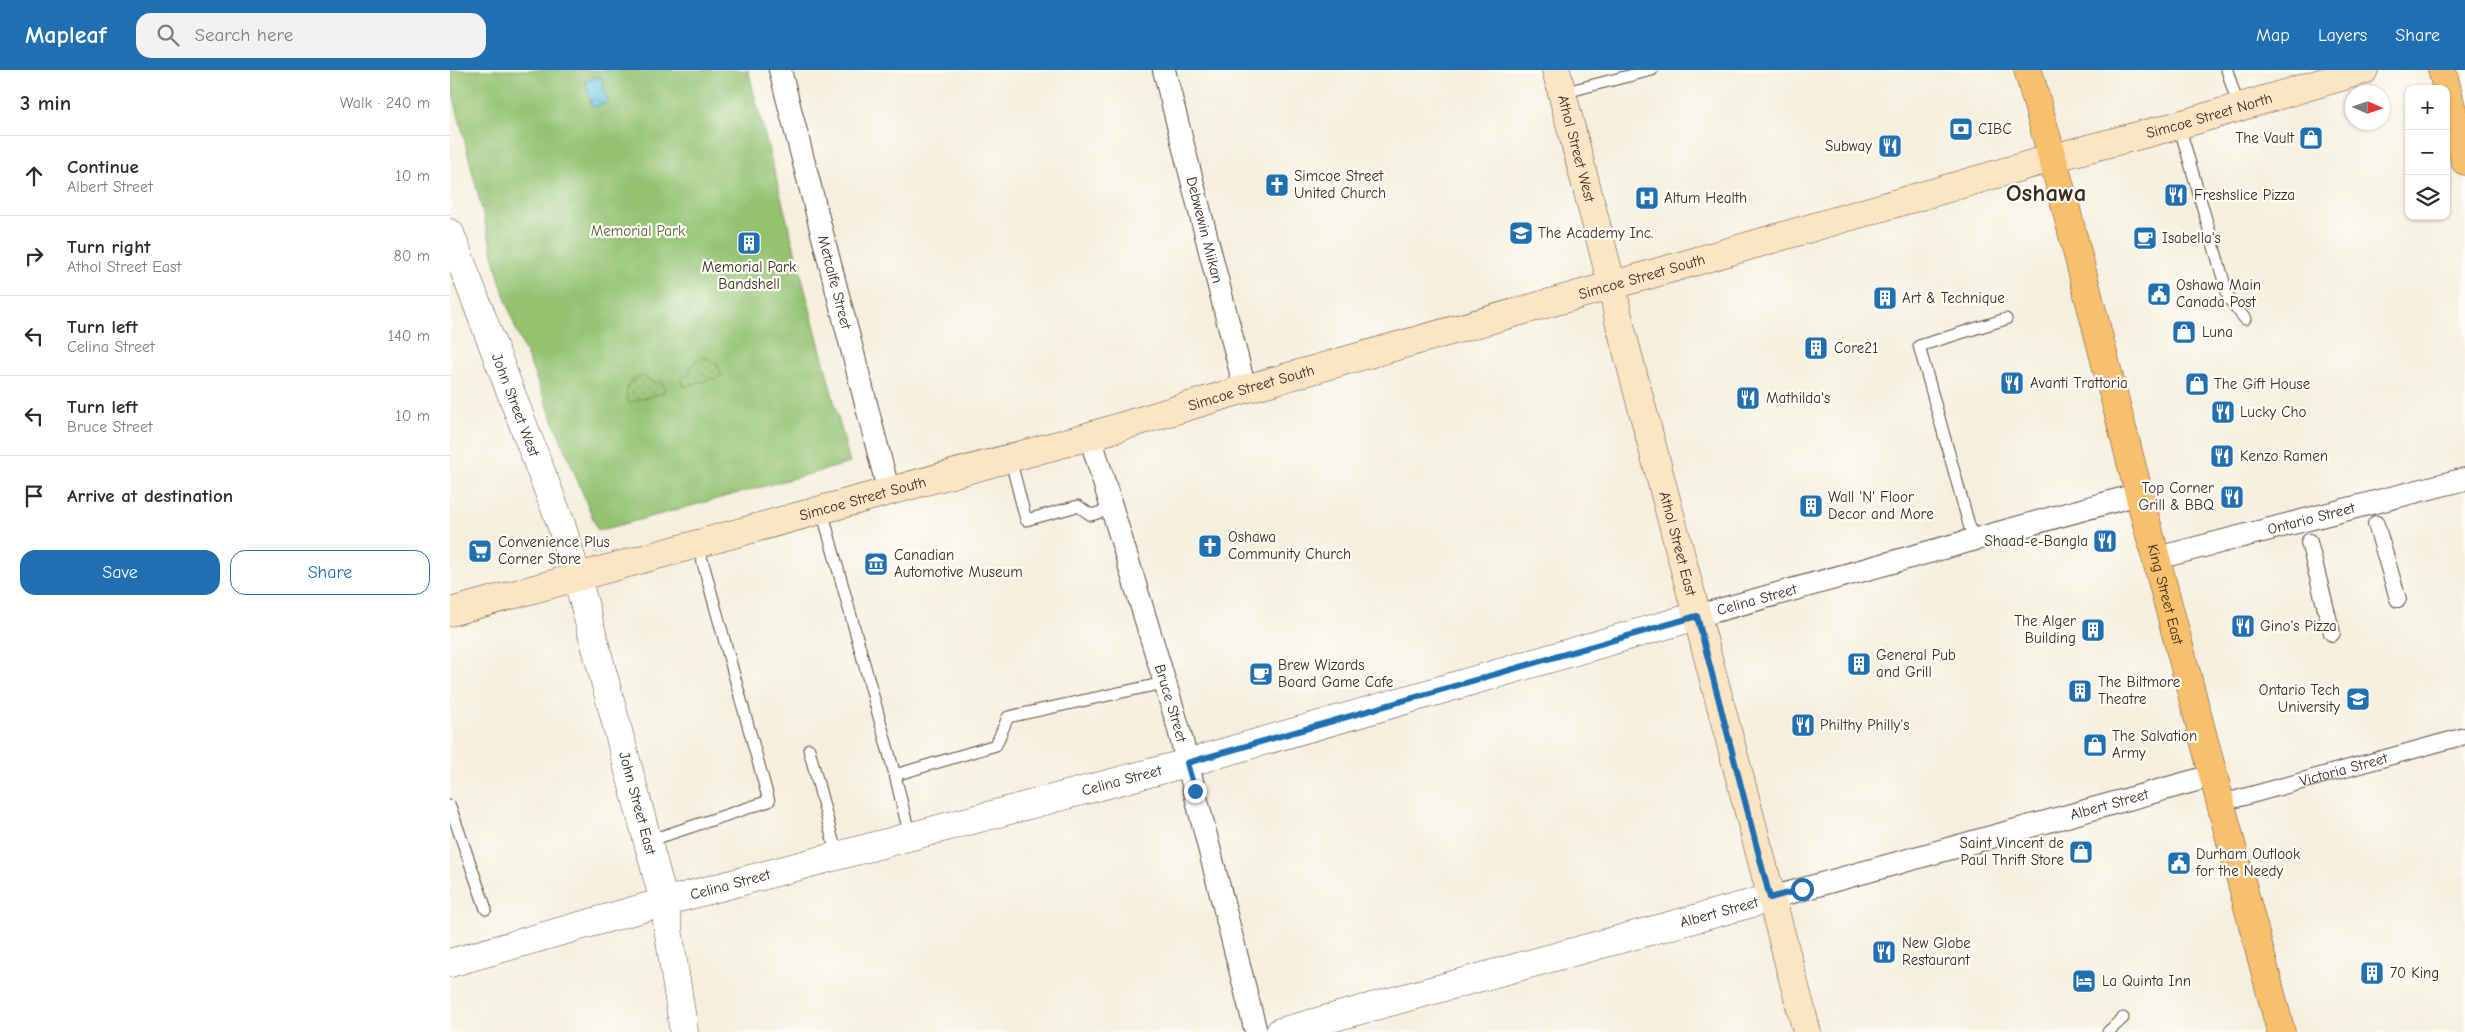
<!DOCTYPE html>
<html lang="en">
<head>
<meta charset="utf-8">
<style>
	body { margin:0; font-family:"Comic Neue",sans-serif; background:#f2f2f3; color:#2b2b33 }
	.controls { position:absolute; right:15px; top:15px; display:grid; overflow:hidden; border-radius:10px; box-shadow:0 1px 4px #0004 }
	.controls button { width:45px; height:45px; display:grid; place-items:center; padding:0; border:0; border-bottom:1px solid #e1e1e2; background:#fff; color:#2b2b33; font:25px sans-serif }
	.compass { position:absolute; left:1895px; top:15px; width:45px; height:45px; border-radius:50%; background:#fff; box-shadow:0 1px 4px #0004; rotate:93deg }
	.stop { position:absolute; width:15px; height:15px; margin:-11px; border:4px solid #1f6fb2; border-radius:50%; background:#fff }
	.stop.end { background:#1f6fb2; border-color:#fff; box-shadow:0 1px 5px #0008 }
	.list { margin:0; padding:0; list-style:none }
	h2 { display:flex; justify-content:space-between; align-items:center; height:65px; margin:0; padding:0 20px; font-size:21px }
	h2 small { font-size:16px; font-weight:400; color:#7c7c81 }
	.list li { display:grid; grid-template-columns:32px 1fr auto; gap:15px; align-items:center; box-sizing:border-box; height:80px; padding:0 20px; border-top:1px solid #e1e1e2 }
	.list b { display:block; font-size:19px; white-space:nowrap }
	.list p { margin:0; font-size:16px; white-space:nowrap; color:#7c7c81 }
	.list em { font-size:16px; font-style:normal; color:#7c7c81 }
	.actions { display:flex; gap:10px; padding:15px 20px }
	.actions a { flex:1; padding:11px 0; border:1px solid #1f6fb2; border-radius:15px; text-align:center; font-size:18px; color:#1f6fb2 }
	.actions .main { background:#1f6fb2; color:#fff }
	.icon { flex:none; width:28px; height:28px; fill:none; stroke:currentColor; stroke-width:2; stroke-linecap:round; stroke-linejoin:round }
	.map { position:relative; flex:none; width:2015px; height:962px; overflow:hidden }
	header { display:flex; align-items:center; gap:30px; box-sizing:border-box; height:70px; padding:0 25px; background:#1f6fb2; color:#fff }
	header strong { font-size:24px }
	nav { display:flex; gap:28px; margin-inline-start:auto; font-size:18px }
	.search { width:350px; height:45px; background:#f2f2f3; display:flex; align-items:center; gap:12px; box-sizing:border-box; padding:0 18px; border-radius:15px; color:#7c7c81; font-size:19px }
	main { display:flex }
	aside { flex:1; background:#fff }
	.map>svg:first-child { display:block }
</style>
</head>
<body>
<header>
<strong>Mapleaf</strong>
<div class="search"><svg class="icon" aria-label="search" viewBox="0 0 24 24"><circle cx="10" cy="10" r="6"/><path d="M15 15l6 6"/></svg>Search here</div>
<nav><a>Map</a><a>Layers</a><a>Share</a></nav>
</header>
<main>
<aside>
<h2>3 min<small>Walk · 240 m</small></h2>
<ul class="list">
<li><svg class="icon" aria-label="ahead" viewBox="0 0 24 24"><path d="M12 20V5M6 11l6-6 6 6"/></svg><div><b>Continue</b><p>Albert Street</p></div><em>10 m</em></li>
<li><svg class="icon" aria-label="right" viewBox="0 0 24 24"><path d="M7 20v-9h11M14 6l5 5-5 5"/></svg><div><b>Turn right</b><p>Athol Street East</p></div><em>80 m</em></li>
<li><svg class="icon" aria-label="left" viewBox="0 0 24 24"><path d="M17 20v-9H6M10 6l-5 5 5 5"/></svg><div><b>Turn left</b><p>Celina Street</p></div><em>140 m</em></li>
<li><svg class="icon" aria-label="left" viewBox="0 0 24 24"><path d="M17 20v-9H6M10 6l-5 5 5 5"/></svg><div><b>Turn left</b><p>Bruce Street</p></div><em>10 m</em></li>
<li><svg class="icon" aria-label="arrive" viewBox="0 0 24 24"><path d="M6 21V4h12l-3 4 3 4H6"/></svg><div><b>Arrive at destination</b></div></li>
</ul>
<div class="actions"><a class="main">Save</a><a>Share</a></div>
</aside>
<div class="map">
<svg width="2015" height="962" viewBox="0 0 2015 962">
	<defs>
		<pattern id="garden-dots" width="8" height="8" patternUnits="userSpaceOnUse" patternTransform="scale(1.25)"><rect width="8" height="8" fill="#93c271"/><path d="M2 2h.1M6 6h.1" fill="none" stroke="#799e5c" stroke-width="1.8" stroke-linecap="round"/></pattern>
		<pattern id="water-waves" width="16" height="10" patternUnits="userSpaceOnUse" patternTransform="scale(1.25)"><rect width="16" height="10" fill="#66c5e4"/><path d="M0 5q4-4 8 0t8 0" fill="none" stroke="#59a9c3"/></pattern>
	</defs>
	<rect width="100%" height="100%" fill="#fdfcf7"/>
	<filter id="ink" filterUnits="userSpaceOnUse"><feTurbulence type="fractalNoise" baseFrequency=".02" numOctaves="2"/><feDisplacementMap in="SourceGraphic" scale="10" xChannelSelector="R" yChannelSelector="G"/><feConvolveMatrix kernelMatrix="1 2 1 2 8 2 1 2 1" color-interpolation-filters="sRGB"/></filter>
	<filter id="wash" filterUnits="userSpaceOnUse"><feTurbulence type="fractalNoise" baseFrequency=".0096" numOctaves="4" result="noise"/><feDisplacementMap in="SourceGraphic" scale="20" xChannelSelector="R" yChannelSelector="G"/><feGaussianBlur stdDeviation="1.12" result="paint"/><feColorMatrix in="noise" values="0 0 0 0 0 0 0 0 0 0 0 0 0 0 0 0 0 1.4 0 .05"/><feComposite in="paint" operator="in"/></filter>
	<g filter="url(#wash)">
		<rect width="100%" height="100%" fill="#f5efdd"/>
		<polygon fill="#93c271" stroke="#677648" points="0,0 298,0 400,393 148,461 64,254 50,212 0,12"/>
		<g fill="url(#garden-dots)" stroke="#677648">
			<polygon points="255,288 267,293 272,306 234,317 231,307 237,305 245,291"/>
			<path d="M193,306l12,7 7,-2 3,11 -37,11c-4,-14 -1,-24 15,-27z"/>
		</g>
		<polygon fill="url(#water-waves)" stroke="#507881" points="151,6 158,33 142,37 135,11"/>
	</g>
	<g filter="url(#ink)">
		<g fill="none" stroke-linecap="round" stroke-linejoin="round">
			<g stroke="#57483b" stroke-width="13">
				<g id="service">
					<polyline points="1777,0 1788,36"/>
					<polyline points="1112,23 1202,0"/>
					<polyline points="1729,55 1779,229 1795,249"/>
					<polyline points="560,388 576,450 628,436 641,445 661,439"/>
					<polyline points="372,441 445,705 546,675 558,647 714,613"/>
					<polyline points="1523,469 1469,276 1556,249"/>
					<polyline points="359,679 387,786"/>
					<polyline points="445,705 460,767"/>
					<polyline points="0,736 36,839"/>
					<polyline points="198,771 319,731 248,475"/>
					<polyline points="1658,962 1673,948"/>
				</g>
			</g>
			<g stroke="#57483b" stroke-width="18">
				<g id="pedestrian">
					<polyline points="1926,454 1948,529"/>
					<polyline points="1859,472 1882,563"/>
					<path id="s1" d="M1772,733l243,-67"/>
				</g>
			</g>
			<g stroke="#57483b" stroke-width="24">
				<g id="minor">
					<path id="s2" d="M330,0l109,423"/>
					<path id="s3" d="M714,0l81,319"/>
					<path id="s4" d="M640,366l88,290 78,306"/>
					<path id="s5" d="M1707,488l308,-79"/>
					<path id="s6" d="M1247,546l442,-122"/>
					<path id="s7" d="M1321,828l444,-123"/>
				</g>
			</g>
			<g stroke="#57483b" stroke-width="29">
				<g id="tertiary">
					<path id="s8" d="M0,163l111,291 16,53 87,325 20,130"/>
					<path id="s9" d="M0,893l214,-61 523,-139 510,-147"/>
					<path id="s10" d="M830,962l491,-134"/>
				</g>
			</g>
			<g stroke="#57483b" stroke-width="29">
				<g id="secondary">
					<path id="s11" d="M1106,0l56,215 7,36 188,711"/>
					<path id="s12" d="M0,542l640,-176 155,-47 400,-113 407,-118 127,-33 185,-55"/>
				</g>
			</g>
			<g stroke="#57483b" stroke-width="29">
				<g id="primary">
					<path id="s13" d="M1578,0l34,123 77,301 142,538"/>
					<polyline points="1992,0 2015,91"/>
				</g>
			</g>
			<use href="#service" stroke="#fff" stroke-width="11"/>
			<use href="#pedestrian" stroke="#fff" stroke-width="16"/>
			<use href="#minor" stroke="#fff" stroke-width="22"/>
			<use href="#tertiary" stroke="#fff" stroke-width="28"/>
			<use href="#secondary" stroke="#fce5c4" stroke-width="28"/>
			<use href="#primary" stroke="#f8bf6c" stroke-width="28"/>
		</g>
	</g>
	<g fill="none" stroke-linecap="round" stroke-linejoin="round" filter="url(#ink)">
		<polyline stroke="#1f6fb2" stroke-width="6" points="745,721 737,693 1247,546 1320,828 1352,819"/>
	</g>
	<defs>
		<g id="bank-square" transform="scale(1.25)"><rect x="-9" y="-9" width="18" height="18" rx="4" fill="#1f6fb2" stroke="#fdfcf7"/><path d="M-6-4H6V4H-6ZM0-2.3a2.3 2.3 0 1 0 0 4.6a2.3 2.3 0 1 0 0-4.6Z" fill="#fff"/></g>
		<g id="shop-square" transform="scale(1.25)"><rect x="-9" y="-9" width="18" height="18" rx="4" fill="#1f6fb2" stroke="#fdfcf7"/><path d="M-5-2.5h2.3a2.7 3.5 0 0 1 5.4 0H5L5.5 6h-11ZM-1.5-2.5h3a1.5 2.3 0 0 0-3 0Z" fill="#fff"/></g>
		<g id="restaurant-square" transform="scale(1.25)"><rect x="-9" y="-9" width="18" height="18" rx="4" fill="#1f6fb2" stroke="#fdfcf7"/><path d="M-5-6h1v4h1v-4h1v4h1v-4h1v5L-1.5 .5V6h-2V.5L-5-1ZM5-6V6H3V1.5H1.5Q1.5-4 5-6Z" fill="#fff"/></g>
		<g id="church-square" transform="scale(1.25)"><rect x="-9" y="-9" width="18" height="18" rx="4" fill="#1f6fb2" stroke="#fdfcf7"/><path d="M-1.2-6h2.4v3.5h3.3v2.4h-3.3V6h-2.4V-.1h-3.3v-2.4h3.3Z" fill="#fff"/></g>
		<g id="hospital-square" transform="scale(1.25)"><rect x="-9" y="-9" width="18" height="18" rx="4" fill="#1f6fb2" stroke="#fdfcf7"/><path d="M-5-5h3v3.5h4V-5h3V5h-3V1.5h-4V5h-3Z" fill="#fff"/></g>
		<g id="university-square" transform="scale(1.25)"><rect x="-9" y="-9" width="18" height="18" rx="4" fill="#1f6fb2" stroke="#fdfcf7"/><path d="M0-5L7-2L0 1L-7-2ZM-4 1L0 2.5L4 1V4Q0 6-4 4Z" fill="#fff"/></g>
		<g id="cafe-square" transform="scale(1.25)"><rect x="-9" y="-9" width="18" height="18" rx="4" fill="#1f6fb2" stroke="#fdfcf7"/><path d="M-5.5-4.5H6V0H3Q3 3.5 0 3.5H-2.5Q-5.5 3.5-5.5 0ZM3-3.2v2h1.7v-2ZM-6 4.5H4V6H-6Z" fill="#fff"/></g>
		<g id="building-square" transform="scale(1.25)"><rect x="-9" y="-9" width="18" height="18" rx="4" fill="#1f6fb2" stroke="#fdfcf7"/><path d="M-4-6H4V6H1V3H-1V6H-4ZM-2.5-4.3h1.7v1.8h-1.7ZM.8-4.3h1.7v1.8H.8ZM-2.5-1h1.7V.8h-1.7ZM.8-1h1.7V.8H.8Z" fill="#fff"/></g>
		<g id="civic-square" transform="scale(1.25)"><rect x="-9" y="-9" width="18" height="18" rx="4" fill="#1f6fb2" stroke="#fdfcf7"/><path d="M-.6-6.5H3V-4.5H.6V-3L4-1V1h2V6H-6V1h2V-1L-.6-3ZM-1.2 2.5V6h2.4V2.5Z" fill="#fff"/></g>
		<g id="supermarket-square" transform="scale(1.25)"><rect x="-9" y="-9" width="18" height="18" rx="4" fill="#1f6fb2" stroke="#fdfcf7"/><path d="M-6-5.5h2.5l.6 2H6L4.5 2H-2.5L-4.4-4H-6ZM-1.5 3.2a1.3 1.3 0 1 0 .1 0ZM3 3.2a1.3 1.3 0 1 0 .1 0Z" fill="#fff"/></g>
		<g id="museum-square" transform="scale(1.25)"><rect x="-9" y="-9" width="18" height="18" rx="4" fill="#1f6fb2" stroke="#fdfcf7"/><path d="M0-6L6-3V-2H-6V-3ZM-5-1h2V3h-2ZM-1-1h2V3h-2ZM3-1h2V3H3ZM-6 4H6V6H-6Z" fill="#fff"/></g>
		<g id="hotel-square" transform="scale(1.25)"><rect x="-9" y="-9" width="18" height="18" rx="4" fill="#1f6fb2" stroke="#fdfcf7"/><path d="M-6-4.5h1.5V1H6V5H4.5V3h-9V5H-6ZM-4 0a1.8 1.8 0 1 1 3.6 0ZM.5 0V-2.5h3Q6-2.5 6 0Z" fill="#fff"/></g>
	</defs>
	<g fill-rule="evenodd">
		<use href="#bank-square" x="1511" y="59"/>
		<use href="#shop-square" x="1861" y="68"/>
		<use href="#restaurant-square" x="1440" y="76"/>
		<use href="#church-square" x="827" y="115"/>
		<use href="#restaurant-square" x="1726" y="125"/>
		<use href="#hospital-square" x="1197" y="128"/>
		<use href="#university-square" x="1071" y="163"/>
		<use href="#cafe-square" x="1695" y="168"/>
		<use href="#building-square" x="299" y="173"/>
		<use href="#civic-square" x="1709" y="224"/>
		<use href="#building-square" x="1435" y="228"/>
		<use href="#shop-square" x="1734" y="262"/>
		<use href="#building-square" x="1366" y="278"/>
		<use href="#restaurant-square" x="1562" y="313"/>
		<use href="#shop-square" x="1747" y="314"/>
		<use href="#restaurant-square" x="1298" y="328"/>
		<use href="#restaurant-square" x="1773" y="342"/>
		<use href="#restaurant-square" x="1772" y="386"/>
		<use href="#restaurant-square" x="1782" y="427"/>
		<use href="#building-square" x="1361" y="436"/>
		<use href="#restaurant-square" x="1655" y="471"/>
		<use href="#church-square" x="760" y="476"/>
		<use href="#supermarket-square" x="30" y="481"/>
		<use href="#museum-square" x="426" y="494"/>
		<use href="#restaurant-square" x="1793" y="556"/>
		<use href="#building-square" x="1643" y="560"/>
		<use href="#building-square" x="1409" y="594"/>
		<use href="#cafe-square" x="811" y="604"/>
		<use href="#building-square" x="1630" y="621"/>
		<use href="#university-square" x="1908" y="629"/>
		<use href="#restaurant-square" x="1353" y="655"/>
		<use href="#shop-square" x="1645" y="675"/>
		<use href="#shop-square" x="1631" y="782"/>
		<use href="#civic-square" x="1729" y="793"/>
		<use href="#restaurant-square" x="1434" y="882"/>
		<use href="#building-square" x="1922" y="903"/>
		<use href="#hotel-square" x="1634" y="911"/>
	</g>
	<g text-anchor="middle" stroke-width="4.5" stroke-linejoin="round" paint-order="stroke">
		<g font-size="15" fill="#3b2a1e" stroke="#fdfcf7">
			<text dy="5" stroke="none"><textPath href="#s12" startOffset="1828">Simcoe Street North</textPath></text>
			<text dy="5" stroke="none"><textPath href="#s11" startOffset="81">Athol Street West</textPath></text>
			<text dy="5" stroke="none"><textPath href="#s3" startOffset="165">Debwewin Miikan</textPath></text>
			<text dy="5" stroke="none"><textPath href="#s12" startOffset="1238">Simcoe Street South</textPath></text>
			<text dy="5" stroke="none"><textPath href="#s2" startOffset="219">Metcalfe Street</textPath></text>
			<text dy="5" stroke="none"><textPath href="#s12" startOffset="832">Simcoe Street South</textPath></text>
			<text dy="5" stroke="none"><textPath href="#s8" startOffset="184">John Street West</textPath></text>
			<text dy="5" stroke="none"><textPath href="#s12" startOffset="428">Simcoe Street South</textPath></text>
			<text dy="5" stroke="none"><textPath href="#s5" startOffset="159">Ontario Street</textPath></text>
			<text dy="5" stroke="none"><textPath href="#s11" startOffset="489">Athol Street East</textPath></text>
			<text dy="5" stroke="none"><textPath href="#s13" startOffset="542">King Street East</textPath></text>
			<text dy="5" stroke="none"><textPath href="#s6" startOffset="62">Celina Street</textPath></text>
			<text dy="5" stroke="none"><textPath href="#s4" startOffset="279">Bruce Street</textPath></text>
			<text dy="5" stroke="none"><textPath href="#s1" startOffset="126">Victoria Street</textPath></text>
			<text dy="5" stroke="none"><textPath href="#s9" startOffset="696">Celina Street</textPath></text>
			<text dy="5" stroke="none"><textPath href="#s8" startOffset="601">John Street East</textPath></text>
			<text dy="5" stroke="none"><textPath href="#s7" startOffset="351">Albert Street</textPath></text>
			<text dy="5" stroke="none"><textPath href="#s9" startOffset="291">Celina Street</textPath></text>
			<text dy="5" stroke="none"><textPath href="#s10" startOffset="455">Albert Street</textPath></text>
		</g>
		<g font-size="15" fill="#3b2a1e" stroke="#fdfcf7" text-anchor="start">
			<text x="1528" y="64">CIBC</text>
			<text x="1844" y="73" text-anchor="end">The Vault</text>
			<text x="1422" y="81" text-anchor="end">Subway</text>
			<text x="844" y="111">Simcoe Street<tspan x="844" dy="17">United Church</tspan></text>
			<text x="1744" y="130">Freshslice Pizza</text>
			<text x="1214" y="133">Altum Health</text>
			<text x="1088" y="168">The Academy Inc.</text>
			<text x="1712" y="173">Isabella's</text>
			<text x="299" y="202" text-anchor="middle">Memorial Park<tspan x="299" dy="17">Bandshell</tspan></text>
			<text x="1726" y="220">Oshawa Main<tspan x="1726" dy="17">Canada Post</tspan></text>
			<text x="1452" y="233">Art &amp; Technique</text>
			<text x="1752" y="267">Luna</text>
			<text x="1384" y="283">Core21</text>
			<text x="1580" y="318">Avanti Trattoria</text>
			<text x="1764" y="319">The Gift House</text>
			<text x="1316" y="333">Mathilda's</text>
			<text x="1790" y="347">Lucky Cho</text>
			<text x="1790" y="391">Kenzo Ramen</text>
			<text x="1764" y="423" text-anchor="end">Top Corner<tspan x="1764" dy="17">Grill &amp; BBQ</tspan></text>
			<text x="1378" y="432">Wall 'N' Floor<tspan x="1378" dy="17">Decor and More</tspan></text>
			<text x="778" y="472">Oshawa<tspan x="778" dy="17">Community Church</tspan></text>
			<text x="1638" y="476" text-anchor="end">Shaad-e-Bangla</text>
			<text x="48" y="477">Convenience Plus<tspan x="48" dy="17">Corner Store</tspan></text>
			<text x="444" y="490">Canadian<tspan x="444" dy="17">Automotive Museum</tspan></text>
			<text x="1626" y="556" text-anchor="end">The Alger<tspan x="1626" dy="17">Building</tspan></text>
			<text x="1810" y="561">Gino's Pizza</text>
			<text x="1426" y="590">General Pub<tspan x="1426" dy="17">and Grill</tspan></text>
			<text x="828" y="600">Brew Wizards<tspan x="828" dy="17">Board Game Cafe</tspan></text>
			<text x="1648" y="617">The Biltmore<tspan x="1648" dy="17">Theatre</tspan></text>
			<text x="1890" y="625" text-anchor="end">Ontario Tech<tspan x="1890" dy="17">University</tspan></text>
			<text x="1370" y="660">Philthy Philly's</text>
			<text x="1662" y="671">The Salvation<tspan x="1662" dy="17">Army</tspan></text>
			<text x="1614" y="778" text-anchor="end">Saint Vincent de<tspan x="1614" dy="17">Paul Thrift Store</tspan></text>
			<text x="1746" y="789">Durham Outlook<tspan x="1746" dy="17">for the Needy</tspan></text>
			<text x="1452" y="878">New Globe<tspan x="1452" dy="17">Restaurant</tspan></text>
			<text x="1940" y="908">70 King</text>
			<text x="1652" y="916">La Quinta Inn</text>
		</g>
		<g font-size="15" fill="#5a5f3b" stroke="#fdfcf7">
			<text x="188" y="166">Memorial Park</text>
		</g>
		<g font-size="25" font-weight="bold" fill="#3b2a1e" stroke="#fdfcf7">
			<text x="1596" y="131">Oshawa</text>
		</g>
	</g>
</svg>
<div class="controls">
<button>+</button>
<button>−</button>
<button><svg class="icon" aria-label="layers" viewBox="0 0 24 24"><path d="M12 4l9 5-9 5-9-5zM3 14l9 5 9-5"/></svg></button>
</div>
<svg class="compass" viewBox="-18 -18 36 36"><path d="M0-13l5 13h-10z" fill="#e53935"/><path d="M0 13l5-13h-10z" fill="#7c7c81"/></svg>
<div class="stop" style="left:1352px;top:819px"></div>
<div class="stop end" style="left:745px;top:721px"></div>
</div>
</main>
</body>
</html>
